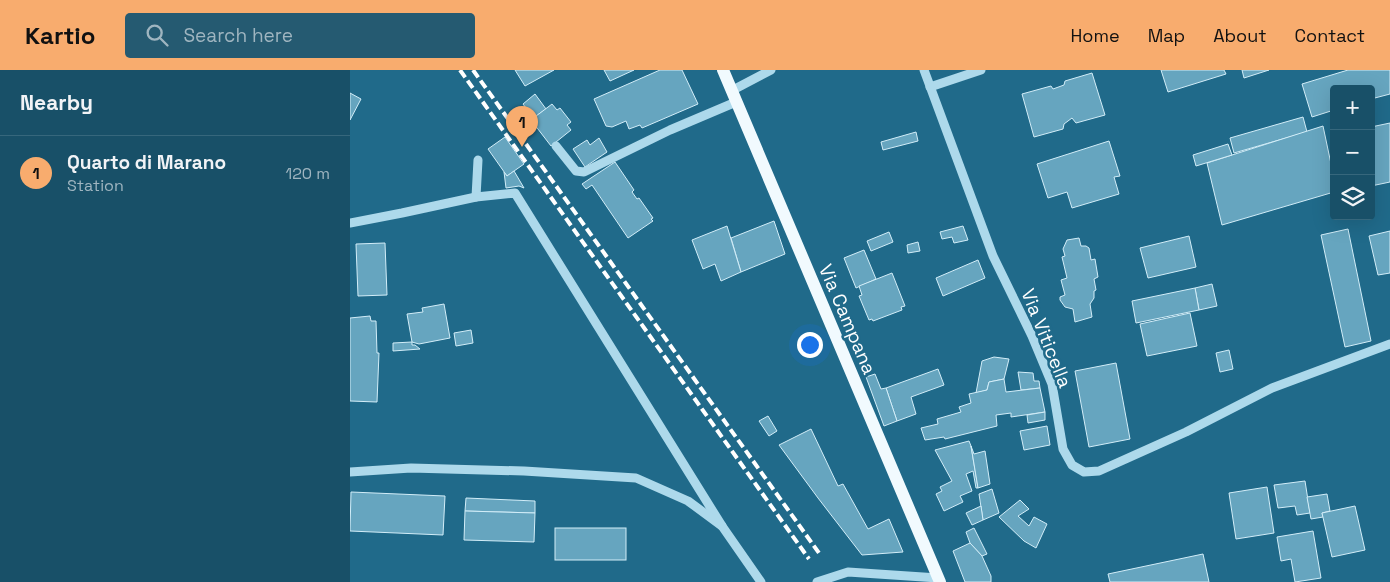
<!DOCTYPE html>
<html lang="en">
<head>
<meta charset="utf-8">
<style>
	body { margin:0; font-family:"Space Grotesk",sans-serif; background:#255a71; color:#f1f3f6 }
	.controls { position:absolute; right:15px; top:15px; display:grid; overflow:hidden; border-radius:5px; box-shadow:0 5px 20px #0002 }
	.controls button { width:45px; height:45px; display:grid; place-items:center; padding:0; border:0; border-bottom:1px solid #36677c; background:#185068; color:#f1f3f6; font:25px sans-serif }
	.you { position:absolute; left:459px; top:274px; width:18px; height:18px; margin:-12px; border:4px solid #fff; border-radius:50%; background:#1a73e8; box-shadow:0 0 0 8px #1a73e833 }
	.badge { display:grid; place-items:center; width:32px; height:32px; border-radius:50%; background:#f8ac6e; color:#111; font-size:16px; font-weight:700 }
	.pin { position:absolute; translate:-50% -41px; filter:drop-shadow(0 1px 2px #0008) }
	.pin::after { content:''; position:absolute; top:26px; width:18px; height:15px; background:inherit; clip-path:polygon(0 0,100% 0,50% 100%) }
	.list { margin:0; padding:0; list-style:none }
	h2 { display:flex; justify-content:space-between; align-items:center; height:65px; margin:0; padding:0 20px; font-size:21px }
	h2 small { font-size:16px; font-weight:400; color:#9fb5c0 }
	.list li { display:grid; grid-template-columns:32px 1fr auto; gap:15px; align-items:center; box-sizing:border-box; height:75px; padding:0 20px; border-top:1px solid #36677c }
	.list b { display:block; font-size:19px; white-space:nowrap }
	.list p { margin:0; font-size:16px; white-space:nowrap; color:#9fb5c0 }
	.list em { font-size:16px; font-style:normal; color:#9fb5c0 }
	.icon { flex:none; width:28px; height:28px; fill:none; stroke:currentColor; stroke-width:2; stroke-linecap:round; stroke-linejoin:round }
	.map { position:relative; flex:none; width:1040px; height:512px; overflow:hidden }
	header { display:flex; align-items:center; gap:30px; box-sizing:border-box; height:70px; padding:0 25px; background:#f8ac6e; color:#111 }
	header strong { font-size:24px }
	nav { display:flex; gap:28px; margin-inline-start:auto; font-size:18px }
	.search { width:350px; height:45px; background:#255a71; display:flex; align-items:center; gap:12px; box-sizing:border-box; padding:0 18px; border-radius:5px; color:#9fb5c0; font-size:19px }
	main { display:flex }
	aside { flex:1; background:#185068 }
	.map>svg:first-child { display:block }
</style>
</head>
<body>
<header>
<strong>Kartio</strong>
<div class="search"><svg class="icon" aria-label="search" viewBox="0 0 24 24"><circle cx="10" cy="10" r="6"/><path d="M15 15l6 6"/></svg>Search here</div>
<nav><a>Home</a><a>Map</a><a>About</a><a>Contact</a></nav>
</header>
<main>
<aside>
<h2>Nearby<small></small></h2>
<ul class="list">
<li><span class="badge">1</span><div><b>Quarto di Marano</b><p>Station</p></div><em>120 m</em></li>
</ul>
</aside>
<div class="map">
<svg width="1040" height="512" viewBox="0 0 1040 512">
	<rect width="100%" height="100%" fill="#206a8a"/>
	<g fill="#66a5bf" stroke="#d2edf8">
		<polygon points="165,0 204,0 175,16"/>
		<polygon points="254,0 284,0 260,11"/>
		<polygon points="310,0 332,0 348,34 292,58 290,55 279,59 276,51 262,57 256,56 244,29"/>
		<polygon points="811,0 874,0 876,4 818,22"/>
		<polygon points="892,0 919,0 894,8"/>
		<polygon points="998,0 1040,0 1040,24 1021,29 1021,19 984,19 984,40 962,47 952,14"/>
		<polygon points="742,3 755,45 726,53 722,48 714,54 713,59 684,67 672,24 701,16 703,19 714,15 715,11"/>
		<polygon points="0,23 11,29 0,50"/>
		<polygon points="185,24 196,39 183,48 173,34"/>
		<polygon points="202,34 207,40 210,38 221,52 217,55 221,60 201,76 181,50"/>
		<polygon points="953,47 957,62 884,83 880,68"/>
		<polygon points="1040,53 1040,112 1021,116 1021,57"/>
		<polygon points="973,56 984,108 984,122 872,155 857,93"/>
		<polygon points="566,62 568,71 533,80 531,72"/>
		<polygon points="155,67 174,94 157,106 138,79"/>
		<polygon points="249,68 257,82 235,97 223,79 237,70 240,75"/>
		<polygon points="759,71 770,106 764,107 769,124 722,138 717,122 698,128 687,94"/>
		<polygon points="878,74 882,85 846,96 843,85"/>
		<polygon points="265,92 284,120 282,122 287,129 289,128 303,148 301,149 303,151 278,168 242,115 236,119 232,114"/>
		<polygon points="164,101 174,118 169,116 156,118 154,102 157,106"/>
		<polygon points="424,151 435,184 391,202 381,168"/>
		<polygon points="377,156 391,202 371,211 365,194 353,199 342,170"/>
		<polygon points="613,156 618,170 604,173 602,167 592,169 590,162"/>
		<polygon points="998,159 1021,271 995,277 971,165"/>
		<polygon points="1040,161 1040,203 1028,205 1019,166"/>
		<polygon points="539,162 543,172 521,181 517,171"/>
		<polygon points="839,166 846,197 798,208 790,178"/>
		<polygon points="729,168 731,176 736,176 739,178 741,190 745,189 748,207 744,209 746,220 744,221 744,228 740,234 742,247 725,252 723,239 715,237 710,230 710,227 715,225 711,210 717,208 712,187 715,186 713,179 717,170"/>
		<polygon points="568,172 570,181 558,183 557,175"/>
		<polygon points="35,173 37,225 8,226 6,174"/>
		<polygon points="514,180 526,209 506,218 494,188"/>
		<polygon points="628,190 635,208 593,226 586,208"/>
		<polygon points="542,203 555,236 551,237 552,240 523,251 522,249 519,250 509,226 512,225 509,216"/>
		<polygon points="862,214 867,236 849,240 845,218"/>
		<polygon points="845,218 849,240 786,253 782,231"/>
		<polygon points="94,234 100,268 69,274 62,272 57,244 73,242 72,238"/>
		<polygon points="840,243 847,276 797,286 790,254"/>
		<polygon points="20,246 21,251 26,251 27,283 29,283 27,332 0,331 0,248"/>
		<polygon points="121,260 123,273 106,276 104,263"/>
		<polygon points="62,272 62,275 65,275 70,279 43,281 43,273"/>
		<polygon points="879,280 883,299 870,302 866,283"/>
		<polygon points="644,287 659,289 654,309 639,312 637,320 626,323 632,291"/>
		<polygon points="766,293 780,369 739,377 725,301"/>
		<polygon points="588,299 594,315 561,327 566,344 547,351 536,318"/>
		<polygon points="668,302 683,303 684,311 689,311 690,318 671,320"/>
		<polygon points="525,304 531,319 536,318 547,351 534,356 516,307"/>
		<polygon points="654,309 656,322 690,318 695,342 661,347 661,343 646,345 647,356 595,369 594,367 575,370 571,358 588,354 587,349 611,342 609,337 621,333 619,324 637,320 639,312"/>
		<polygon points="695,342 695,350 678,353 677,345"/>
		<polygon points="418,346 427,361 419,366 409,351"/>
		<polygon points="697,356 700,375 674,380 670,361"/>
		<polygon points="461,359 488,416 493,414 518,459 539,449 553,482 512,485 468,428 429,375"/>
		<polygon points="619,371 621,376 628,418 626,418 623,401 616,404 622,421 610,426 613,432 594,441 586,424 592,421 590,417 602,411 585,380"/>
		<polygon points="621,376 624,384 635,381 640,414 628,418"/>
		<polygon points="955,411 960,443 947,445 945,436 928,438 924,415"/>
		<polygon points="917,417 924,463 886,469 879,423"/>
		<polygon points="642,419 649,443 633,450 629,424"/>
		<polygon points="1,422 95,426 93,465 0,461"/>
		<polygon points="977,424 980,441 972,443 973,447 961,449 957,427"/>
		<polygon points="116,428 185,431 185,443 115,441"/>
		<polygon points="670,430 679,439 668,446 679,456 684,447 697,454 686,478 674,471 649,447"/>
		<polygon points="631,436 633,450 622,455 616,443"/>
		<polygon points="1005,436 1015,480 982,487 972,443"/>
		<polygon points="115,441 185,443 184,472 114,470"/>
		<rect x="205" y="458" width="71" height="32"/>
		<polygon points="624,458 637,484 632,486 620,473 616,462"/>
		<polygon points="963,461 971,508 945,512 941,489 931,491 927,467"/>
		<polygon points="620,473 632,486 641,506 641,512 615,512 603,481"/>
		<polygon points="853,484 859,512 760,512 758,504"/>
	</g>
	<g fill="none" stroke-linecap="round" stroke-linejoin="round">
		<g stroke="#add9eb" stroke-width="9">
			<polyline points="574,0 643,186 682,266 702,314 713,379 722,395 734,402 749,401 836,362 922,318 1040,274"/>
			<polyline points="580,17 631,0"/>
			<polyline points="381,21 421,0"/>
			<polyline points="206,76 226,101 234,102 320,60 386,32"/>
			<polyline points="128,90 126,127 165,123 372,456"/>
			<polyline points="0,153 52,143 126,127"/>
			<polyline points="0,402 61,398 174,401 286,408 338,431 372,456 411,512"/>
			<polyline points="467,512 498,502 588,508"/>
		</g>
		<polyline stroke="#f1fafe" stroke-width="12" points="373,0 590,512"/>
		<g stroke="#fff" stroke-width="4" stroke-dasharray="9 4" stroke-linecap="butt">
			<polyline points="110,0 459,489"/>
			<polyline points="123,0 469,483"/>
		</g>
	</g>
	<g text-anchor="middle" stroke-width="5" stroke-linejoin="round" paint-order="stroke">
		<g font-size="19" fill="#fff" stroke="#206a8a">
			<text transform="translate(498 249) rotate(67)" y="7">Via Campana</text>
			<text transform="translate(697 268) rotate(68)" y="7">Via Viticella</text>
		</g>
	</g>
</svg>
<div class="controls">
<button>+</button>
<button>−</button>
<button><svg class="icon" aria-label="layers" viewBox="0 0 24 24"><path d="M12 4l9 5-9 5-9-5zM3 14l9 5 9-5"/></svg></button>
</div>
<div class="you"></div>
<div class="pin badge" style="left:172px;top:77px">1</div>
</div>
</main>
</body>
</html>
